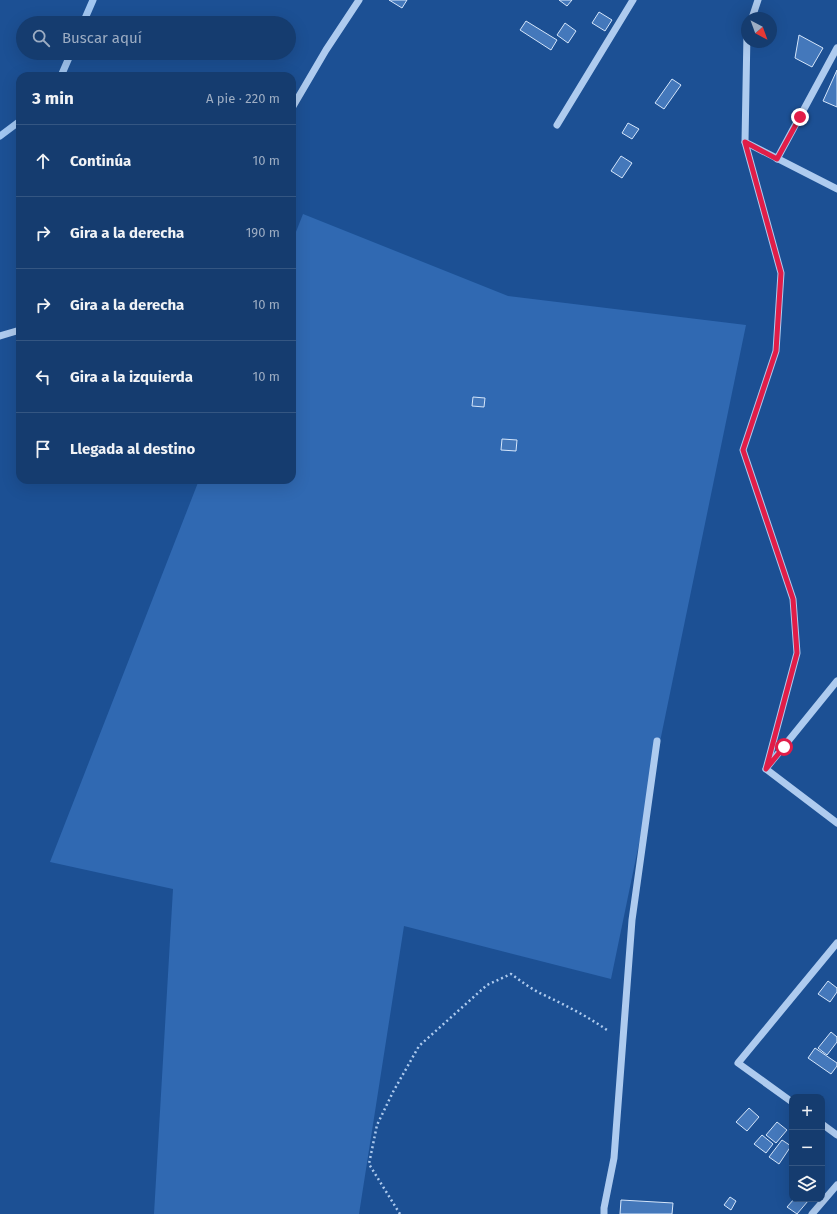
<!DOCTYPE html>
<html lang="es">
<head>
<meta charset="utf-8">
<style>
	body { margin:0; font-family:"Fira Sans",sans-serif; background:#224777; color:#f1f3f6 }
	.controls { position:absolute; right:12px; bottom:12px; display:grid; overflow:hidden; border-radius:8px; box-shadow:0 4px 16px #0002 }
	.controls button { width:36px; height:36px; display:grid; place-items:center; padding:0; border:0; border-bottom:1px solid #345682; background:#153c6f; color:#f1f3f6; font:20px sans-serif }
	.compass { position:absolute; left:741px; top:12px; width:36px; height:36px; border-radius:50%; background:#153c6f; box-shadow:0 4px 16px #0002; rotate:139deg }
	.stop { position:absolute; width:12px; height:12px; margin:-9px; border:3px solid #e11d48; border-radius:50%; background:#fff }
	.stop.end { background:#e11d48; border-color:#fff; box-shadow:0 1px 4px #0008 }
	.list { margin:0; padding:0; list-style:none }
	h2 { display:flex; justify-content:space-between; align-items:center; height:52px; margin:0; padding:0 16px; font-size:17px }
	h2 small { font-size:13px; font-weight:400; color:#9dadc3 }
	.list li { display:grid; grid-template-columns:26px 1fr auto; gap:12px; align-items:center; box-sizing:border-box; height:72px; padding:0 16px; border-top:1px solid #345682 }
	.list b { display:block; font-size:15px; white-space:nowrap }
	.list em { font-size:13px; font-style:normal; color:#9dadc3 }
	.icon { flex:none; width:22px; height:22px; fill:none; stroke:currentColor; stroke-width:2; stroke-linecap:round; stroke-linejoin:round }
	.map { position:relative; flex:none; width:837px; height:1214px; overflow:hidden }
	.search { position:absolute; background:#153c6f; box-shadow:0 4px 16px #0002; left:16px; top:16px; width:280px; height:44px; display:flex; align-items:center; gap:10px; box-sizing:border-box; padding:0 14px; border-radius:22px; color:#9dadc3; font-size:15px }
	.panel { position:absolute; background:#153c6f; box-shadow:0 4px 16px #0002; left:16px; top:72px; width:280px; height:412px; border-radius:12px }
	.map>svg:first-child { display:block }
</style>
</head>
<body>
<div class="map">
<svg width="837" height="1214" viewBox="0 0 837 1214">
	<rect width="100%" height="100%" fill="#1c5094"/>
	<polygon fill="#3069b2" points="303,214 508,296 746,325 611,979 404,926 359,1214 154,1214 173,889 50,862 199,480 292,480 292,242"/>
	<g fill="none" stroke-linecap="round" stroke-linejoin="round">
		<g stroke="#a1c6f1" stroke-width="7">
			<polyline points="83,23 93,0"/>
			<polyline points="61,76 71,53"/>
			<polyline points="0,136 20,121"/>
		</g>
	</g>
	<g fill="#4478bb" stroke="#d5e6fb">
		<polygon points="389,0 407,0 402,8"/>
		<polygon points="559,0 572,0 567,6"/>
		<polygon points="599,12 612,20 605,31 592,23"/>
		<polygon points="526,21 557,40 551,50 520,30"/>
		<polygon points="565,23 576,31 568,43 557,35"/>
		<polygon points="799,35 823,48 812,67 795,58"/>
		<polygon points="837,70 837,107 823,101"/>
		<polygon points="672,79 681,85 664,109 655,103"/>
		<polygon points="628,123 639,129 632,139 622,133"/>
		<polygon points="621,156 632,163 622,178 611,171"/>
		<polygon points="473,397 485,398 484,407 472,406"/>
		<polygon points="502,439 517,440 516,451 501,450"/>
		<polygon points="828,981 837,988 837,992 830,1002 818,994"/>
		<polygon points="831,1032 837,1037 837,1042 827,1055 818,1048"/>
		<polygon points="815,1048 837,1063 837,1066 831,1074 808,1058"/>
		<polygon points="749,1108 759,1117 747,1131 736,1122"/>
		<polygon points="777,1122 787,1130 776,1143 766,1135"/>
		<polygon points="762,1135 773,1144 766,1153 754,1144"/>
		<polygon points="782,1140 791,1146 779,1164 769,1157"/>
		<polygon points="730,1197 736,1201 731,1210 724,1205"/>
		<polygon points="794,1199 805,1199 808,1201 797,1214 787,1207"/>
		<polygon points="621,1200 673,1203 672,1214 620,1214"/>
	</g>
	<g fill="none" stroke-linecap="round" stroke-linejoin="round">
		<path stroke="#aecbef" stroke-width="2.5" stroke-dasharray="2 3" stroke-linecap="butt" d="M400,1214l-31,-50 8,-39 16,-33 26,-46 68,-61 24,-11c10,7 20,15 31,20 23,11 45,22 65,36"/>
		<g stroke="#aecbef" stroke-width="7">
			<polyline points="752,18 758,0"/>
			<polyline points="747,33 745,142 781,273 776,351 743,450 793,599 797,653 766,769"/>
			<polyline points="292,108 326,50 359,0"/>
			<polyline points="557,125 633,0"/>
			<polyline points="745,142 837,189"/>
			<polyline points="777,159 837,48"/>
			<polyline points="0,336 20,330"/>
			<polyline points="768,766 837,681"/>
			<polyline points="766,769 837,823"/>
			<polyline points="792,1102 738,1063 837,943"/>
			<polyline points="822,1124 837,1135"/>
			<polyline points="604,1214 604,1208 614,1158 632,920 657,741"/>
			<polyline points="812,1214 837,1185"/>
		</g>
	</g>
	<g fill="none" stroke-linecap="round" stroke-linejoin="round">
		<polyline stroke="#e11d48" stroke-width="5" points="784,747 766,769 797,653 793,599 743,450 776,351 781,273 745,142 777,159 800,117"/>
	</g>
</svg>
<div class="controls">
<button>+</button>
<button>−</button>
<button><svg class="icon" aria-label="layers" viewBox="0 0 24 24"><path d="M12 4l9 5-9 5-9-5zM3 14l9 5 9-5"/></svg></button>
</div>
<svg class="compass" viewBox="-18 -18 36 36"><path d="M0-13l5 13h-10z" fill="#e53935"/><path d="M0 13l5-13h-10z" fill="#9dadc3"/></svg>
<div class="stop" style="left:784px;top:747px"></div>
<div class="stop end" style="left:800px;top:117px"></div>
<div class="search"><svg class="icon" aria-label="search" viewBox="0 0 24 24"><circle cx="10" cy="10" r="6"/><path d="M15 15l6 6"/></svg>Buscar aquí</div>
<section class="panel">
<h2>3 min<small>A pie · 220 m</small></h2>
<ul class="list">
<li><svg class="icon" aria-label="ahead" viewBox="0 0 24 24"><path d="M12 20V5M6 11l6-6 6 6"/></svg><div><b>Continúa</b></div><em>10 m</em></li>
<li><svg class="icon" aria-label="right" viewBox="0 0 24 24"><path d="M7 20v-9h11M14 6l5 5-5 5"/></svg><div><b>Gira a la derecha</b></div><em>190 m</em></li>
<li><svg class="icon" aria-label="right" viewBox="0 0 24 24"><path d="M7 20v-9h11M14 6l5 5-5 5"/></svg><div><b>Gira a la derecha</b></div><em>10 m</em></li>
<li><svg class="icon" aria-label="left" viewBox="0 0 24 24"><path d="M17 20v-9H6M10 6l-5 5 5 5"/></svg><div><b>Gira a la izquierda</b></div><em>10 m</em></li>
<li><svg class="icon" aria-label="arrive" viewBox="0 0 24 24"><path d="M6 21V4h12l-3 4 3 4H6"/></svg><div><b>Llegada al destino</b></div></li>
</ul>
</section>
</div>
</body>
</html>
